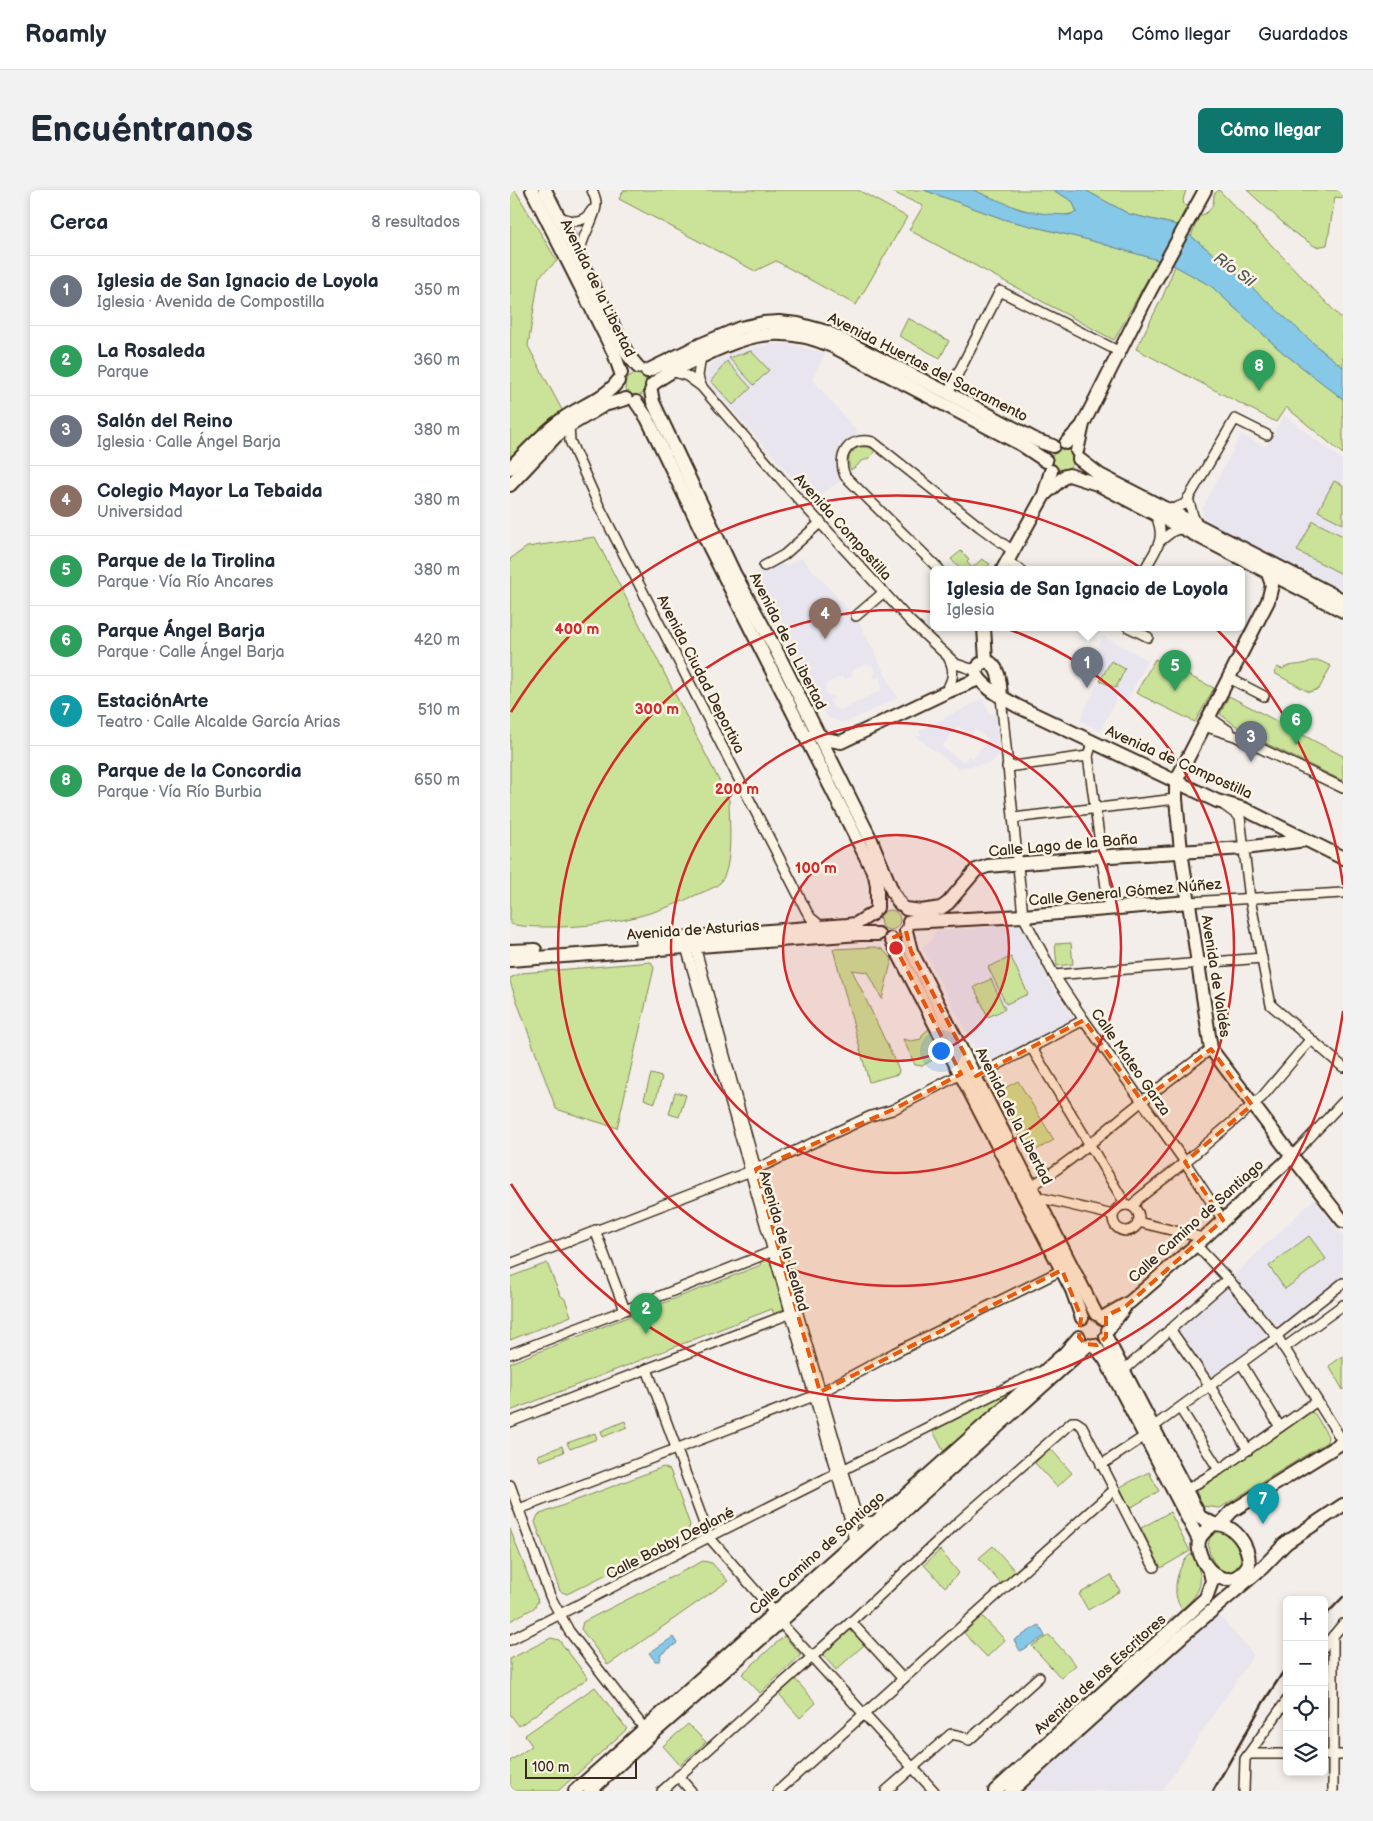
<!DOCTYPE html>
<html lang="es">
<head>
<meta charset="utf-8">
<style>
	body { margin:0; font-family:"Balsamiq Sans",sans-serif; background:#f2f2f3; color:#1f2937 }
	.controls { position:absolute; right:15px; bottom:15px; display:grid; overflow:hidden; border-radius:8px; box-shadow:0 2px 8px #0003 }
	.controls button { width:45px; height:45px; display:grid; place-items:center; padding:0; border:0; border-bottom:1px solid #e0e1e3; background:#fff; color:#1f2937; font:25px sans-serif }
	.scale { position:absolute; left:15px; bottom:12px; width:112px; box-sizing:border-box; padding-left:5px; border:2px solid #3b2a1e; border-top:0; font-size:14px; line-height:18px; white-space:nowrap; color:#3b2a1e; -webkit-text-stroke:4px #fcf5e5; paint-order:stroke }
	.you { position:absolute; left:430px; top:860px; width:18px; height:18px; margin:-12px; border:4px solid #fff; border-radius:50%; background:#1a73e8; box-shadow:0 0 0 8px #1a73e833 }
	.badge { display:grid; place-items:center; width:32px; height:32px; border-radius:50%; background:#0f766e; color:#fff; font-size:16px; font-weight:700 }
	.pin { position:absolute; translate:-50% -41px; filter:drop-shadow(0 1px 2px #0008) }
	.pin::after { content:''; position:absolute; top:26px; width:18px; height:15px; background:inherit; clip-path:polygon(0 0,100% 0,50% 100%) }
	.popup { position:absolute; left:420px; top:376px; width:315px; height:65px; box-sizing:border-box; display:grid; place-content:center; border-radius:8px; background:#fff; filter:drop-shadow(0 1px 4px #0005); font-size:16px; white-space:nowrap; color:#747a83 }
	.popup b { font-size:19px; color:#1f2937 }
	.popup::after { content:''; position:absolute; left:50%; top:100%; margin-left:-10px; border:10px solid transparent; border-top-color:#fff }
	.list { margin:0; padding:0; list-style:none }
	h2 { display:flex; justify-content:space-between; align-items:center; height:65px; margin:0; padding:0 20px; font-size:21px }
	h2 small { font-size:16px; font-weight:400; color:#747a83 }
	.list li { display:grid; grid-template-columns:32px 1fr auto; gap:15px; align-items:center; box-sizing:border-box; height:70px; padding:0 20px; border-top:1px solid #e0e1e3 }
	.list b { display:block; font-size:19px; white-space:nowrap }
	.list p { margin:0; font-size:16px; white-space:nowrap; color:#747a83 }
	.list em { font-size:16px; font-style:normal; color:#747a83 }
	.icon { flex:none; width:28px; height:28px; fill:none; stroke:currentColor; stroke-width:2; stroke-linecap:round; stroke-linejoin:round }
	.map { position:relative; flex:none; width:833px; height:1601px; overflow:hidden; border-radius:8px }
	header { display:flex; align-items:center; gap:30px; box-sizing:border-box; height:70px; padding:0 25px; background:#fff; border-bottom:1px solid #e0e1e3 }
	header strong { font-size:24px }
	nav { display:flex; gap:28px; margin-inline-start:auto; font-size:18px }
	.intro { display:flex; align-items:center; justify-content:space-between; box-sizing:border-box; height:120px; padding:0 30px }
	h1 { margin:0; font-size:35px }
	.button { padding:12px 22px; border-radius:8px; background:#0f766e; color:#fff; font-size:18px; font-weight:700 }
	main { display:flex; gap:30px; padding:0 30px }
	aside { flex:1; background:#fff; border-radius:8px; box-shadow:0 2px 8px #0003 }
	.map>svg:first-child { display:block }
</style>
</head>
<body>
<header>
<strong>Roamly</strong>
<nav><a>Mapa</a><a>Cómo llegar</a><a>Guardados</a></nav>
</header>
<div class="intro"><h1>Encuéntranos</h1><a class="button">Cómo llegar</a></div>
<main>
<aside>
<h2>Cerca<small>8 resultados</small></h2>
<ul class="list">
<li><span class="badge" style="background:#6b7280">1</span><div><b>Iglesia de San Ignacio de Loyola</b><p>Iglesia · Avenida de Compostilla</p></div><em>350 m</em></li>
<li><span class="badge" style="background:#2e9e5b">2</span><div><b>La Rosaleda</b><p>Parque</p></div><em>360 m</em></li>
<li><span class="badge" style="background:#6b7280">3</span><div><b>Salón del Reino</b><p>Iglesia · Calle Ángel Barja</p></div><em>380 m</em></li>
<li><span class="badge" style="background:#8d6e63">4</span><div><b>Colegio Mayor La Tebaida</b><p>Universidad</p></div><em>380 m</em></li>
<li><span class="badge" style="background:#2e9e5b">5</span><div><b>Parque de la Tirolina</b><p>Parque · Vía Río Ancares</p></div><em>380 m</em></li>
<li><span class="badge" style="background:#2e9e5b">6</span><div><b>Parque Ángel Barja</b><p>Parque · Calle Ángel Barja</p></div><em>420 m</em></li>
<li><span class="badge" style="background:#0f9aa8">7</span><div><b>EstaciónArte</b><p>Teatro · Calle Alcalde García Arias</p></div><em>510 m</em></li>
<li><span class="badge" style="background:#2e9e5b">8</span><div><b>Parque de la Concordia</b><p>Parque · Vía Río Burbia</p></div><em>650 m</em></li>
</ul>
</aside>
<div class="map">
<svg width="833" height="1601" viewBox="0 0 833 1601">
	<rect width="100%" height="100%" fill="#f3eee9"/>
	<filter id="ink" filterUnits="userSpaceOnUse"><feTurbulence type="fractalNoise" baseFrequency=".02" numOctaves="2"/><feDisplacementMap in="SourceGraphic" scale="10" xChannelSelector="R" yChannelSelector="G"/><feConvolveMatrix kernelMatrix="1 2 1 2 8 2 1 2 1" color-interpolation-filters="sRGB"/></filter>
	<g filter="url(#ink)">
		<g fill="#e8e5ee" fill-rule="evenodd">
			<polygon points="261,154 278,154 315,163 302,189 350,245 335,251 328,264 327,277 332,290 302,310 196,190 198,178 201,174 223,162"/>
			<polygon points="774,225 833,271 833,400 694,330 692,319 731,245 756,257"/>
			<path d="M292,368l57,64 38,76 -48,23 -9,1 -11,-4 -6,-7 -6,-12 -3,2 -63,-125 30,-15 4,5zM356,474l7,2 3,7 -4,2 2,4 5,-2 3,8 -2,6 -40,19 -6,-2 -4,-7 4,-2 -2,-4 -4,1 -3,-6 2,-7 14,-7 4,3 7,-3v-5z"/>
			<polygon points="593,446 638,470 617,511 607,507 590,541 570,530 591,487 589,485 591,481 588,475 582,476 579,480 577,480"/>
			<path d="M472,509l8,15h6l3,41 -8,8 -33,5 -42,-31 5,-2 -2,-4zM448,536l13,9 4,-6 13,10 -15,20 -4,-3 -6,6 -21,-15z"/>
			<polygon points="508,735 512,736 540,794 565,829 474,876 412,757 422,750 425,741"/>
			<polygon points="804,1009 833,1046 833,1089 772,1135 765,1134 723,1086"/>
			<polygon points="715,1098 755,1141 753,1149 701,1187 667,1141"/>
			<polygon points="706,1422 744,1465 652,1601 508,1601"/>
		</g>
		<g fill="#cbe398" stroke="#83865b">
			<polygon points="0,0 5,0 47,71 29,87 18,156 52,220 0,273"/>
			<polygon points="114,0 348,0 397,27 346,115 266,71 245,81 109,9"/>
			<polygon points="378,0 414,0 496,30 579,50 648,70 604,150 399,40 413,16"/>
			<path d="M463,0h80l19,11 5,11c-31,12 -76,-10 -104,-22z"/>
			<polygon points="575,0 676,0 673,10 674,15 677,16 667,35 619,24"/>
			<path d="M709,0l124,130v47c-53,-40 -99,-89 -152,-131l8,-20c11,-3 15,-10 15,-22z"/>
			<polygon points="737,0 833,0 833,8 825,7 817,55 806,57 783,42"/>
			<polygon points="665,76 701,96 771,161 833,209 833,264 776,217 766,232 626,159 653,106"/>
			<polygon points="398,128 439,151 430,168 389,146"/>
			<polygon points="241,161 259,180 244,195 219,168"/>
			<polygon points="217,171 241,198 223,215 201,191"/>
			<circle cx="126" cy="195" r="11"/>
			<path d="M349,257h9l7,3c-4,7 -7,10 -14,11l-3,4 -7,5c-5,-10 -2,-18 8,-23z"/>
			<circle cx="553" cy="269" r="11"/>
			<polygon points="824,291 833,295 833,334 808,321"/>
			<polygon points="803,331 833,346 832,384 787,361"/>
			<path d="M85,347l134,263c0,21 5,66 -9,83 -5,5 -17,9 -24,12 -45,22 -94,32 -144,32 -15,0 -28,0 -42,-3v-365l17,-12z"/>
			<polygon points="451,361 459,370 457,372 462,378 472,369 480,374 476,379 450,379 441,369"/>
			<polygon points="645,469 704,498 685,532 626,503"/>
			<polygon points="601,471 615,479 606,498 590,491"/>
			<path d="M801,471h9l11,5 -12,23 -10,3 -35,-19 3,-6 5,2c10,-6 17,-2 29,-8z"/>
			<polygon points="719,506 833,566 833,591 737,544 710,524"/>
			<circle cx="380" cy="730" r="10"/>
			<polygon points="561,753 563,774 547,776 545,754"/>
			<polygon points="365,757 372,759 382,769 372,809 358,782 342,780 389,880 388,884 359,892 323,759"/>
			<polygon points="501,767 518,804 496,814 478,777"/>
			<polygon points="141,772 144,778 107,938 46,919 0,792 0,788 12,783"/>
			<polygon points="481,789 495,819 478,827 464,797"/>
			<polygon points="420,838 427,854 427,867 412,876 405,875 393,849 401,851 411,849 413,844"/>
			<polygon points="141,884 152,887 145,913 134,909"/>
			<polygon points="508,891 544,950 519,964 487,902"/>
			<polygon points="165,902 176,905 169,927 159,924"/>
			<polygon points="799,1046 816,1069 775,1099 759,1076"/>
			<polygon points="256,1068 261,1068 275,1118 264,1124 262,1119 0,1221 0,1173 251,1075 249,1071"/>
			<polygon points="37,1073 50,1105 55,1109 61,1126 0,1150 0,1087"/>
			<polygon points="833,1166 833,1200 819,1176"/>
			<polygon points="500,1201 500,1203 434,1262 423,1241"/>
			<polygon points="801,1222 805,1224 818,1246 817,1252 710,1318 693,1316 686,1301"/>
			<polygon points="115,1231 117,1237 93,1247 91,1241"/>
			<polygon points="85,1243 87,1249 60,1259 57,1253"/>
			<polygon points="52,1256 54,1262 30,1271 28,1265"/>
			<polygon points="540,1258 562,1283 547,1297 525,1273"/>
			<polygon points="153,1277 160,1280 180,1335 177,1344 57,1404 50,1401 25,1332 28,1325"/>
			<polygon points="639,1282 649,1301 620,1318 610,1297"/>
			<polygon points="660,1322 680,1361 651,1378 631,1338"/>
			<polygon points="0,1339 28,1411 24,1418 0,1431"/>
			<path d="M710,1340c2,1 5,1 7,2 10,6 22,29 11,37 -3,2 -7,4 -11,4 -14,-3 -30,-36 -7,-43z"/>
			<polygon points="483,1356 505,1381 491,1394 469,1368"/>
			<polygon points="430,1360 449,1383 435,1397 414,1375"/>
			<path d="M681,1364c15,24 12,37 -9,55 -12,-14 -5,-45 9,-55z"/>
			<polygon points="193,1371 202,1373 218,1391 98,1475 71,1439 73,1432"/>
			<polygon points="601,1385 610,1401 578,1420 569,1404"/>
			<polygon points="472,1426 495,1450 477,1467 454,1443"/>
			<polygon points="340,1439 354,1455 326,1480 312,1464"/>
			<polygon points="539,1445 566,1475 551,1488 522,1456"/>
			<polygon points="274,1446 291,1465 250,1503 232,1484"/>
			<polygon points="41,1448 49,1450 78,1488 9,1536 0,1524 0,1469"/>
			<polygon points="285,1489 306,1513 290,1528 269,1504"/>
			<polygon points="85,1497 117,1539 48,1601 4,1601 0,1596 0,1571 22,1556 15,1545"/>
			<polygon points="178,1534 196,1552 170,1575 153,1556"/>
		</g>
		<g fill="#86c8e7" stroke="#688997">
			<polygon points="414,0 463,0 512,20 537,24 559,25 567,22 562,11 543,0 575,0 619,24 667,35 716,74 810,159 833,177 833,209 771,161 701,96 665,76 648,70 579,50 496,30"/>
			<polygon points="529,1435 535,1446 510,1461 504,1450"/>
			<polygon points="163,1447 167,1453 150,1465 151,1468 149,1471 145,1471 139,1463"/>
		</g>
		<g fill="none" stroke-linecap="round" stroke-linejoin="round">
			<g stroke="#3b2a1e" stroke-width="12">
				<g id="street">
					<path d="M48,26c13,6 25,9 34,-6"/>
					<path d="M69,66c2,-20 15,-34 17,-50 1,-6 -2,-11 -4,-16"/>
					<polyline points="161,181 177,186 191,196 282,302 400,431 446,474 461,479 466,478"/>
					<polyline points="191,196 188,186 191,166"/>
					<polyline points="438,203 490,101 610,162"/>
					<polyline points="59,236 60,251 89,316 297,722 301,728 312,737"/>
					<polyline points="678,308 683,326 687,334"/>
					<polyline points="656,317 663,319 675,314 725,229 757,245"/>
					<polyline points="650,351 663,341 672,338"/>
					<polyline points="496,373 510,379"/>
					<polyline points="254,376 274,365 311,332"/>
					<path d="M429,379l-94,-93c-9,-22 5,-40 28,-34l107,85 33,24"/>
					<path d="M635,379c12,-22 22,-30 10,-55"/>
					<polyline points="346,426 374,402"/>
					<polyline points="618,437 638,447"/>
					<polyline points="719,488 754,506"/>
					<path d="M435,503c7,-11 11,-22 4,-34"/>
					<polyline points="491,507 513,726 544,785 574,830 675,972 713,1030"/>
					<polyline points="699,527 719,541"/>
					<polyline points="694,536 725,546 833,598"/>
					<polyline points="582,553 578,566 599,719"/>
					<polyline points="497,577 578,566"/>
					<polyline points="715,616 730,627 740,709 761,815 833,877"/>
					<polyline points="503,628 666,609"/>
					<polyline points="679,712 833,703"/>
					<path d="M185,756l57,209 104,359c4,8 12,8 20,7"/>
					<polyline points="176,757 340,1331 344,1352"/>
					<polyline points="544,785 752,768"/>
					<polyline points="521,857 616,1015"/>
					<polyline points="466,886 574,830"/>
					<polyline points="786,962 833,912"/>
					<path d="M521,996c36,-21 68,-50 100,-76 26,-21 53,-41 80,-61"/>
					<polyline points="527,1007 603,1025"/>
					<circle cx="616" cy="1028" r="13"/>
					<polyline points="623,1017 628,1009 675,972 752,907 800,850"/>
					<polyline points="628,1032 694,1048"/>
					<polyline points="85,1040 115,1120"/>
					<polyline points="686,1055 718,1089 768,1148 833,1252"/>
					<polyline points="0,1074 246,979 361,926 382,920 451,884"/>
					<polyline points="660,1139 700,1196 738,1260"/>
					<polyline points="766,1146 833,1093"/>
					<polyline points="774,1158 833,1115"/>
					<polyline points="0,1164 115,1120 266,1060"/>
					<polyline points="731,1173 770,1237"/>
					<polyline points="137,1179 199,1347 264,1422"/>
					<polyline points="613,1181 718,1089"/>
					<polyline points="670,1218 709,1280"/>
					<polyline points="0,1232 284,1122"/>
					<polyline points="643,1237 753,1157 768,1148"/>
					<polyline points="591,1275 635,1246"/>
					<polyline points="0,1295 40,1406 59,1441 134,1538"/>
					<polyline points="676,1300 709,1280 807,1211"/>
					<polyline points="9,1319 304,1206 384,1163 552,1080"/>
					<polyline points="270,1432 424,1601"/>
					<polyline points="341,1432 393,1489"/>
					<polyline points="823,1446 823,1601"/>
					<polyline points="0,1450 199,1347 528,1182"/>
					<polyline points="814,1457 833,1434"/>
					<polyline points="740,1564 777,1564"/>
					<polyline points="814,1565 833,1565"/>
					<polyline points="168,1586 181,1601"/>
					<polyline points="152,1601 341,1432 447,1333 562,1232 566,1232 572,1236 644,1377"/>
					<polyline points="268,1601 604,1300"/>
					<polyline points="376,1601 441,1544 451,1546 459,1550 529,1487"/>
					<polyline points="734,1601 735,1569 777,1510"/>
				</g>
			</g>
			<g stroke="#3b2a1e" stroke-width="16">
				<g id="secondary">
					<polyline points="22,0 104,163 111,183"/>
					<polyline points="35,0 118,165 128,177"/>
					<polyline points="137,181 192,154 230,138 253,133 269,132 288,134 317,142 438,203 528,251 543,256"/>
					<path d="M142,195c14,-12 30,-19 47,-27 47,-24 82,-34 133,-12l190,99 24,16"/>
					<polyline points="141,201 143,212 224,383 267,462 361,650 383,703 390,714"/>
					<polyline points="126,212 137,228 200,358 365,685 367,696 367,718"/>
					<polyline points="556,253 572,236"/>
					<polyline points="567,261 573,234 640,101 695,0"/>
					<polyline points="569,269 590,285 833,410"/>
					<path d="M0,278c16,-16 32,-34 51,-48 18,-14 43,-20 57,-39"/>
					<polyline points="559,285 587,294 833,421"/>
					<polyline points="0,295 46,246 59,236 94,215 116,209"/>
					<polyline points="534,305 555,286"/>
					<polyline points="493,379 534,305 541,281"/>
					<polyline points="758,383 762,395 758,411 666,591 666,609 671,661 701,859 778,961"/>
					<polyline points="474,437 476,471"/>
					<path d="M491,507c-1,-13 -1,-32 -15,-36l-6,3 -4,7c2,14 29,28 41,35l200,95 27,8 99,49"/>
					<polyline points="305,542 315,549 331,552 434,503 469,489"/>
					<polyline points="396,719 411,721 431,718 438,713 466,680 478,676 601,666 735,658 796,650"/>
					<polyline points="399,732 513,726 679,712"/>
					<polyline points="396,741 401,761 586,1124"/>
					<polyline points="381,749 562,1100 572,1128"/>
					<polyline points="132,751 337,735 346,734 363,723"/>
					<polyline points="0,761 25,760"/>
					<polyline points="0,770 350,744 368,744"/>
					<polyline points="785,970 833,1031"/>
					<polyline points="592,1128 620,1112 694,1048 778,970"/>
					<polyline points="598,1140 614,1118"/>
					<polyline points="596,1147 690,1327 704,1334"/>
					<polyline points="584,1155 595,1169 689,1350"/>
					<path d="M704,1334c21,0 35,21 35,40 -24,39 -58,-8 -49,-26 3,-6 9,-10 14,-14z"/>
					<polyline points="712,1334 713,1331 722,1321 833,1252"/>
					<polyline points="773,1355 833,1315"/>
					<polyline points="65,1601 555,1163 569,1147"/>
					<polyline points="80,1601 142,1544 270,1432 578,1155"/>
					<polyline points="485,1601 696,1408 702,1391 700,1382"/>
					<polyline points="501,1601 672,1446 752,1378 779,1350"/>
				</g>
			</g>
			<use href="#street" stroke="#fcf5e5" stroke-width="9"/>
			<use href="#secondary" stroke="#fcf5e5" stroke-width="12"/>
			<g stroke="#3b2a1e" stroke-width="2.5">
				<polyline points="814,1427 833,1407"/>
				<polyline points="703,1601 753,1513 777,1476"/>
			</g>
		</g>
	</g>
	<path fill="#e8590c" fill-opacity="0.2" stroke="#e8590c" stroke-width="4" stroke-dasharray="10 6" stroke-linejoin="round" d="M396,741l5,20 65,125 108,-56 58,81 69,-52 41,56 -67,57 38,58 -97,86 -20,10v21l-9,8 -12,-1 -6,-7 2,-20 -19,-47 -242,122 -64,-223 136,-59 69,-36 -70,-135z"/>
	<circle cx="386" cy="758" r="113" fill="#d62828" fill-opacity=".12"/>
	<g fill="none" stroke="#d62828" stroke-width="2.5">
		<circle cx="386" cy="758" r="113"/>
		<circle cx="386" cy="758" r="225"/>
		<circle cx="386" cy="758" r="338"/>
		<path d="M833 821A451 451 0 0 1 1 994M1 522A451 451 0 0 1 833 695"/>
	</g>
	<g text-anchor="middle" stroke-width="5" stroke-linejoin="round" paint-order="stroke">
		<g font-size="15" fill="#3b2a1e" stroke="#fcf5e5">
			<text transform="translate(88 98) rotate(64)" y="5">Avenida de la Libertad</text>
			<text transform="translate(418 177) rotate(27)" y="5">Avenida Huertas del Sacramento</text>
			<text transform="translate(333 337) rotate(48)" y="5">Avenida Compostilla</text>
			<text transform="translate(278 451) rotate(63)" y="5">Avenida de la Libertad</text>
			<text transform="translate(191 484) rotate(63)" y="5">Avenida Ciudad Deportiva</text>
			<text transform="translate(669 572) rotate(24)" y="5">Avenida de Compostilla</text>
			<text transform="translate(553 655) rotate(-5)" y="5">Calle Lago de la Baña</text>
			<text transform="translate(615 702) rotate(-5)" y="5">Calle General Gómez Núñez</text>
			<text transform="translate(183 740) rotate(-4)" y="5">Avenida de Asturias</text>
			<text transform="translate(706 786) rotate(81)" y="5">Avenida de Valdés</text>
			<text transform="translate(621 872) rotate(55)" y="5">Calle Mateo Garza</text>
			<text transform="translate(504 926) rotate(63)" y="5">Avenida de la Libertad</text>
			<text transform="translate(686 1031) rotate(-42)" y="5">Calle Camino de Santiago</text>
			<text transform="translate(274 1051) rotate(74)" y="5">Avenida de la Lealtad</text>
			<text transform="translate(160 1353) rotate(-27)" y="5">Calle Bobby Deglané</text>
			<text transform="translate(307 1363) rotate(-42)" y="5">Calle Camino de Santiago</text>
			<text transform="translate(590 1484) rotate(-42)" y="5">Avenida de los Escritores</text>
		</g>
		<g font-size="16" font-style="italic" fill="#52595a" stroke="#fcf5e5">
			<text transform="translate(725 79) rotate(36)" y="6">Río Sil</text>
		</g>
	</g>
	<circle cx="386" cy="758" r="8" fill="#d62828" stroke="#fcf5e5" stroke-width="2.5"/>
	<g font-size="15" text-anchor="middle" font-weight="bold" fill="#d62828" stroke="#fcf5e5" stroke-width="5" stroke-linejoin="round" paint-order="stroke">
		<text x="67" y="444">400 m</text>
		<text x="147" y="524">300 m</text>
		<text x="227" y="604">200 m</text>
		<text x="306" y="683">100 m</text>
	</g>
</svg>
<div class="controls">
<button>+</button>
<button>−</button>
<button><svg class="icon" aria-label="locate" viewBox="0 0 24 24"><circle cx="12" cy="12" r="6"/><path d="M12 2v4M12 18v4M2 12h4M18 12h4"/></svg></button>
<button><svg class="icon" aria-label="layers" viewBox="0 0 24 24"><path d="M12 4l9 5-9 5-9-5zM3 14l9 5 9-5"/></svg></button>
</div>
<div class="scale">100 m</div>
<div class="you"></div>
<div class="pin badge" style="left:577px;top:498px;background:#6b7280">1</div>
<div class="popup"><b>Iglesia de San Ignacio de Loyola</b>Iglesia</div>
<div class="pin badge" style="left:136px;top:1144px;background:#2e9e5b">2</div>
<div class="pin badge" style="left:741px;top:572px;background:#6b7280">3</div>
<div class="pin badge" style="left:315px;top:449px;background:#8d6e63">4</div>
<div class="pin badge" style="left:665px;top:501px;background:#2e9e5b">5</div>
<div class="pin badge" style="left:786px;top:555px;background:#2e9e5b">6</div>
<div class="pin badge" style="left:753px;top:1334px;background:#0f9aa8">7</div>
<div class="pin badge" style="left:749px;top:201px;background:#2e9e5b">8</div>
</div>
</main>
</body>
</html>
